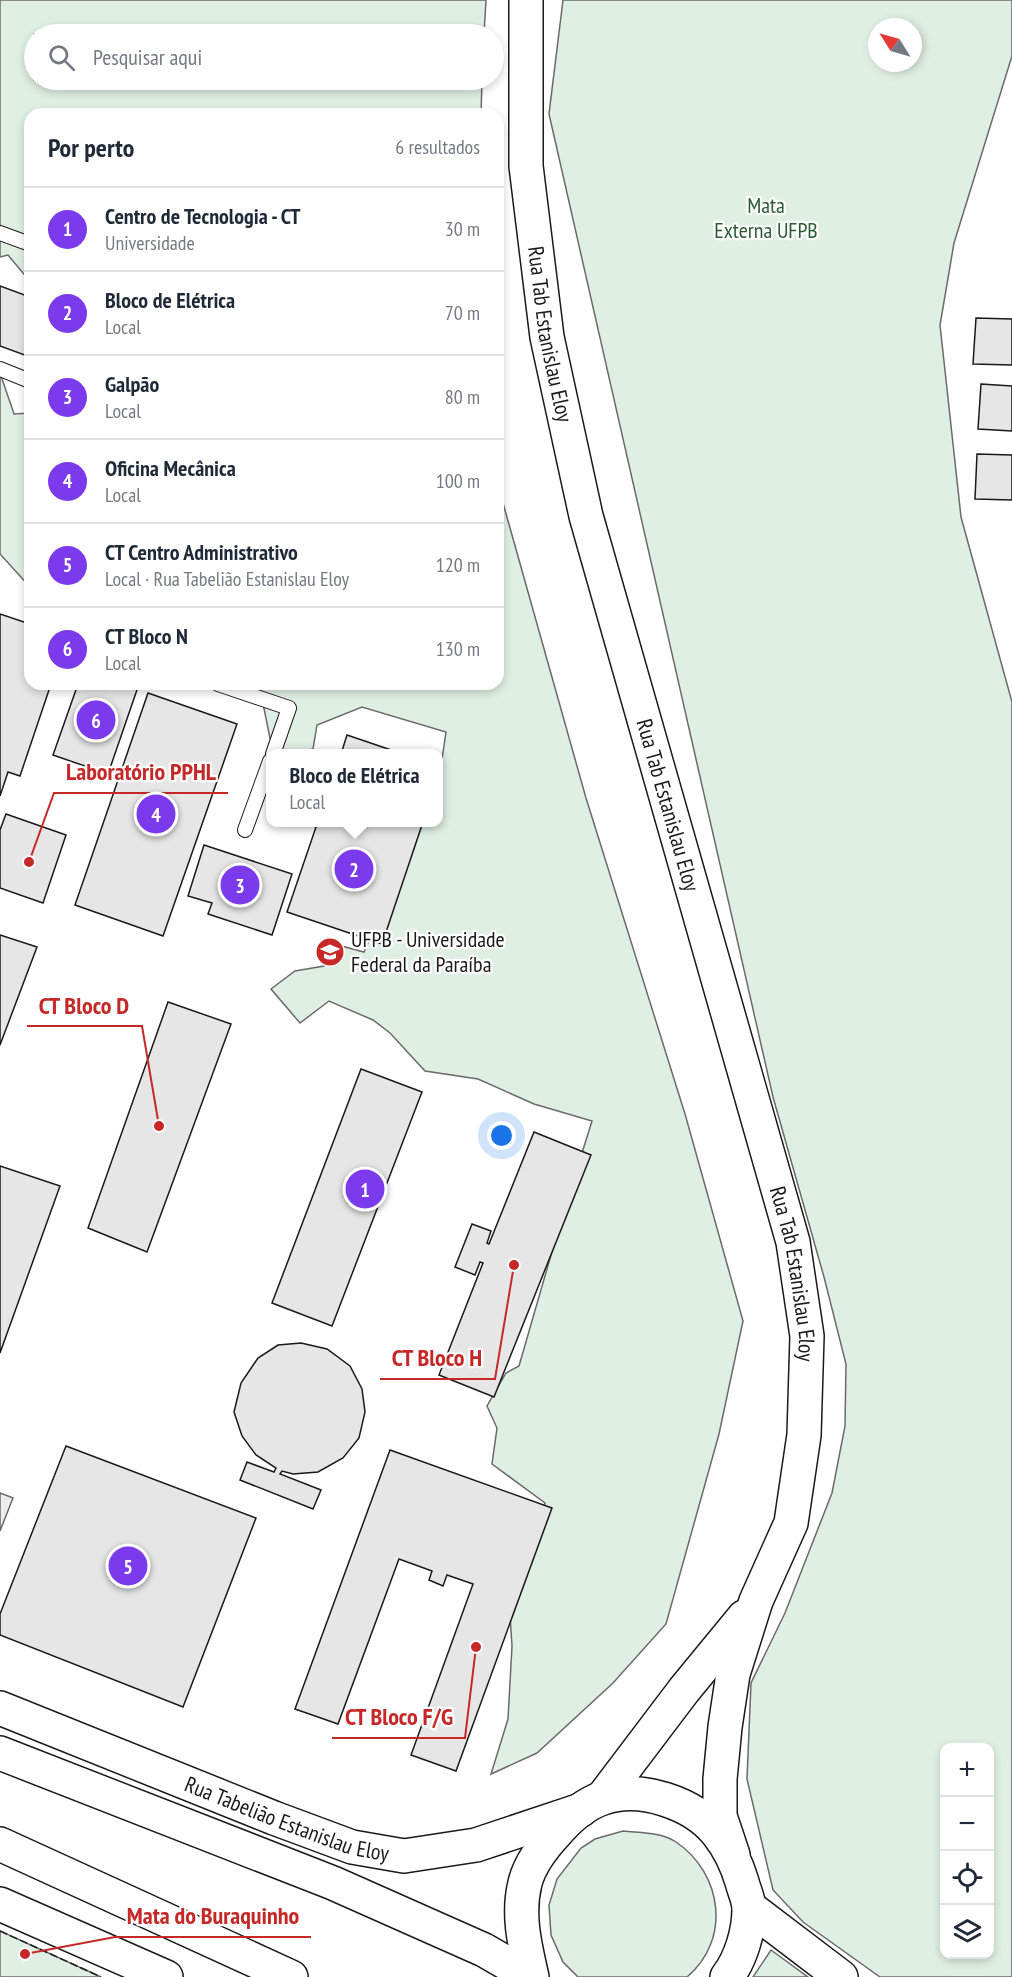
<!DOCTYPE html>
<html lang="pt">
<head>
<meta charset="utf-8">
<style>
	body { margin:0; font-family:"PT Sans Narrow",sans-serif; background:#f2f2f3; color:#1f2937 }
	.controls { position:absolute; right:18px; bottom:18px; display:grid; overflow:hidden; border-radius:12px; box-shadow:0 3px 9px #0003 }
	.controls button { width:54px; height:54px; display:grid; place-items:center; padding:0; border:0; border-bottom:2px solid #e0e1e3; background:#fff; color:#1f2937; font:30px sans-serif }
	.compass { position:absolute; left:868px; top:18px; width:54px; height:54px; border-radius:50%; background:#fff; box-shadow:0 3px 9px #0003; rotate:307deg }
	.you { position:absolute; left:502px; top:1136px; width:21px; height:21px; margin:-15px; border:4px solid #fff; border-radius:50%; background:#1a73e8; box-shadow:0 0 0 9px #1a73e833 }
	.badge { display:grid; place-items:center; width:39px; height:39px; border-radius:50%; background:#7c3aed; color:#fff; font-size:20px; font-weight:700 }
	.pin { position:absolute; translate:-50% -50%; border:3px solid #fff; box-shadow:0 2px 6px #0006 }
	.popup { position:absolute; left:266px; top:749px; width:177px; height:78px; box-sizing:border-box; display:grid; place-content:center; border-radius:12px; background:#fff; filter:drop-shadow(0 2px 4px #0005); font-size:20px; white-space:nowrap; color:#747a83 }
	.popup b { font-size:22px; color:#1f2937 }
	.popup::after { content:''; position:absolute; left:50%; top:100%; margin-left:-12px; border:12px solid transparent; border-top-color:#fff }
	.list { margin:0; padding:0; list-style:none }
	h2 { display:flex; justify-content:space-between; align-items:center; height:78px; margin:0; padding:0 24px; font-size:26px }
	h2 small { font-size:20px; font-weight:400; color:#747a83 }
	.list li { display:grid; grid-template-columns:39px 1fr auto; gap:18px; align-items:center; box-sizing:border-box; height:84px; padding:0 24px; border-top:2px solid #e0e1e3 }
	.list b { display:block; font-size:22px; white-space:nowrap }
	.list p { margin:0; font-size:20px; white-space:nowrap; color:#747a83 }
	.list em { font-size:20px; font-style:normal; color:#747a83 }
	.icon { flex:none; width:33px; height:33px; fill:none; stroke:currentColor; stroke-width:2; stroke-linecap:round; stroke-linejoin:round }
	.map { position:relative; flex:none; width:1012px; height:1977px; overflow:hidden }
	.search { position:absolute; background:#fff; box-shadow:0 3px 9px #0003; left:24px; top:24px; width:480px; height:66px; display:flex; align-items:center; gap:15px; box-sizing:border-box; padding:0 21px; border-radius:33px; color:#747a83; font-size:22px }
	.panel { position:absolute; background:#fff; box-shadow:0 3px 9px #0003; left:24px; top:108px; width:480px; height:582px; border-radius:18px }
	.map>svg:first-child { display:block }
</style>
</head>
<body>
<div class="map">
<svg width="1012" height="1977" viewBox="0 0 1012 1977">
	<rect width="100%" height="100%" fill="#fff"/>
	<g fill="#e0efe3" stroke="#6a6a6a" stroke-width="1.5" fill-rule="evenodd">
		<polygon points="0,0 486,0 484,34 34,34 34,80 482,80 481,114 30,114 30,279 28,279 8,255 0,257"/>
		<path d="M563,0h449v56l-58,187 -14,82 21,192 51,185v1275h-132l-77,-55 -30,-32 -26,-111 4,-96 34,-70 47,-120 13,-67 1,-62 -22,-87 -51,-180 -224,-983zM877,27h36v36h-36zM944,1748h46v206h-46z"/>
		<polygon points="0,373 14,414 30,413 30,587 0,554"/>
		<polygon points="498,461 501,496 586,798 685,1114 743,1321 719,1434 666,1624 613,1683 537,1753 491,1774 508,1719 512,1646 509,1600 545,1503 492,1464 497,1428 487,1406 506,1373 519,1366 562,1217 592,1121 534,1104 478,1079 425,1071 390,1033 373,1020 329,1001 300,1023 271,989 295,971 324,966 334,944 364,952 418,823 438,822 438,775 441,766 446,732 362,707 317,725 313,749 298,753 273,753 259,684 498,684"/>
		<path d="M623,1831c18,2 38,1 53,11 47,32 55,98 11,135h-109l-15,-15 -12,-27 -2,-30 8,-26 24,-31 14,-9z"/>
		<polygon points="0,1931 101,1977 0,1977"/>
		<polygon points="771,1950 808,1977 753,1977"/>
	</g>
	<polygon fill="#ededed" stroke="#6a6a6a" stroke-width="1.5" points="0,1493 13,1498 0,1531"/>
	<g fill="#e6e6e6" stroke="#1a1a1a" stroke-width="1.5">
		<polygon points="0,286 30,297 30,357 0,346"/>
		<polygon points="976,318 1012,319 1012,365 973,364"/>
		<polygon points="981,384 1012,386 1012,431 978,429"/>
		<polygon points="977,454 1012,455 1012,500 975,499"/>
		<polygon points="0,614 30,624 30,684 51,684 20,776 8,772 0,796"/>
		<polygon points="78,684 139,684 108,774 53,755"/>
		<polygon points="148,693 237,724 163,936 75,905"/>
		<polygon points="347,735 403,754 341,754"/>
		<polygon points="6,814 66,835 43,903 0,888 0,830"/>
		<polygon points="304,822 423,822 382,944 287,912 316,827"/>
		<polygon points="204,845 292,874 272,935 208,914 212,903 188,896"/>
		<polygon points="0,935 37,947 0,1045"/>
		<polygon points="168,1002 231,1024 147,1252 88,1228"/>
		<polygon points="361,1069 422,1092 332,1326 272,1303"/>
		<polygon points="534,1132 591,1155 494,1397 439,1375 483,1263 480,1262 475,1275 455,1267 472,1224 491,1231 487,1243 489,1244"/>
		<polygon points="0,1166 60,1186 0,1353"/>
		<polygon points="301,1343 327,1349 350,1366 362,1389 365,1412 359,1438 343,1458 318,1472 293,1474 282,1471 280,1474 321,1490 313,1509 240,1480 247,1462 274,1472 276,1468 256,1455 242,1436 234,1412 241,1383 258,1358 278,1345"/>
		<polygon points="66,1446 256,1518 183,1707 0,1635 0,1614"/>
		<polygon points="390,1450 552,1508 456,1771 411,1755 473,1584 447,1575 443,1586 429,1580 432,1571 399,1559 338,1724 295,1709"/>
	</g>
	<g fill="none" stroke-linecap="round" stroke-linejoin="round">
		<g stroke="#1a1a1a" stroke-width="16">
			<g id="service">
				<polyline points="0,233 30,244"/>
				<polyline points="0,369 30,381"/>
				<polyline points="218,684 289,708 273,754"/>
				<polyline points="245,830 270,761"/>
			</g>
		</g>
		<g stroke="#1a1a1a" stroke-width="36">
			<g id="tertiary">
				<path id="s1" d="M526,0v166l21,171 39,179 207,726 14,94 -3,99 -13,88 -35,78 -23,73 -8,53 -5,52v37l13,39"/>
				<polyline points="603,1797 684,1690 744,1617"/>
			</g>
		</g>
		<g stroke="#1a1a1a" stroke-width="36">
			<g id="primary">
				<path id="s2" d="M0,1708l274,110 78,29 52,9 72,-11 105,-35"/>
				<polyline points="0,1753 333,1883 484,1950 531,1977"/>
				<polyline points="749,1907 841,1977"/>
				<path d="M532,1977c-7,-31 -15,-62 -7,-94 5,-20 18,-36 31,-50 12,-14 29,-29 47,-35 37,-13 91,5 115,36 11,14 19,31 24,48 2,8 7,18 7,27 0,22 -8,50 -22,68"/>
			</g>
		</g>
		<g stroke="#1a1a1a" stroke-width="36">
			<g id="trunk">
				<polyline points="0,1844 291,1977"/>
				<polyline points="0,1904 166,1977"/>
			</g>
		</g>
		<use href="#service" stroke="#fff" stroke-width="14"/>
		<use href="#tertiary" stroke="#fff" stroke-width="33"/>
		<use href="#primary" stroke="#fff" stroke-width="33"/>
		<use href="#trunk" stroke="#fff" stroke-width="33"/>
		<polyline stroke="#1a1a1a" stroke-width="1.5" stroke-dasharray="8 3" stroke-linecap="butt" points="0,1931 101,1977"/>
	</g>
	<defs>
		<g id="university-disc" transform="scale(1.5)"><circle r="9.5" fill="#c62828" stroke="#fff"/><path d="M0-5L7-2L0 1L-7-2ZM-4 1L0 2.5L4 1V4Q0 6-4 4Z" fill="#fff"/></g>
	</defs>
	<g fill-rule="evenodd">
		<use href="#university-disc" x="330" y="952"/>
	</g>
	<g text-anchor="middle" stroke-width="4.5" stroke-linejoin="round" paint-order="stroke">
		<g font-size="22" fill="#2b5a34" stroke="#fff">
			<text x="766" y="213">Mata<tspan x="766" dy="25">Externa UFPB</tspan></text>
		</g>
		<g font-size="22" fill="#1a1a1a" stroke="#fff">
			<text dy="8" stroke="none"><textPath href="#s1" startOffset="336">Rua Tab Estanislau Eloy</textPath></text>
			<text dy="8" stroke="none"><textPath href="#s1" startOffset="822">Rua Tab Estanislau Eloy</textPath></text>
			<text dy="8" stroke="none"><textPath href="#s1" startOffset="1308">Rua Tab Estanislau Eloy</textPath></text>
			<text dy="8" stroke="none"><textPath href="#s2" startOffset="308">Rua Tabelião Estanislau Eloy</textPath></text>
		</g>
		<g font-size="22" fill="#1a1a1a" stroke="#fff" text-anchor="start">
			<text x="351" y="947">UFPB - Universidade<tspan x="351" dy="25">Federal da Paraíba</tspan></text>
		</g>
	</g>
	<path fill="none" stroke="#c62828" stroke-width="2" d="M29 862L54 793H228M159 1126L142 1026H27M514 1265L495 1379H380M476 1647L465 1738H332M25 1954L115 1937H311"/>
	<g fill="#c62828" stroke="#fff" stroke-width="2">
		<circle cx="29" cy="862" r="6"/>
		<circle cx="159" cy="1126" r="6"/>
		<circle cx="514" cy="1265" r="6"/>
		<circle cx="476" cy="1647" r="6"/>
		<circle cx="25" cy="1954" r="6"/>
	</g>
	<g font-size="24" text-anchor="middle" font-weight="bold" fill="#c62828" stroke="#fff" stroke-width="4.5" stroke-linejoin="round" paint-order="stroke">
		<text x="141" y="780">Laboratório PPHL</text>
		<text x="84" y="1014">CT Bloco D</text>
		<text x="437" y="1366">CT Bloco H</text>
		<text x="399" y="1725">CT Bloco F/G</text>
		<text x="213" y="1924">Mata do Buraquinho</text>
	</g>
</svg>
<div class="controls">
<button>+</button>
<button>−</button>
<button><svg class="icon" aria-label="locate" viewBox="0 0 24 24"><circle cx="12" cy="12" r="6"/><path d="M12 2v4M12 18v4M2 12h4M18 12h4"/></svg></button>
<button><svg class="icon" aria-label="layers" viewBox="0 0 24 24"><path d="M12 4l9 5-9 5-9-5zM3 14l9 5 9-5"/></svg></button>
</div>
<svg class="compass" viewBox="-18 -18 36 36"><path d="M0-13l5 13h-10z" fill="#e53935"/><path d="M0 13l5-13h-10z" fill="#747a83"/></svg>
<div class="you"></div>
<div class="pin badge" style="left:365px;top:1189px">1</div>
<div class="pin badge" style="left:354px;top:869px">2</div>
<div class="popup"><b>Bloco de Elétrica</b>Local</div>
<div class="pin badge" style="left:240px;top:885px">3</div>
<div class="pin badge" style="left:156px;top:814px">4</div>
<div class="pin badge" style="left:128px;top:1566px">5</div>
<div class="pin badge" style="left:96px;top:720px">6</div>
<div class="search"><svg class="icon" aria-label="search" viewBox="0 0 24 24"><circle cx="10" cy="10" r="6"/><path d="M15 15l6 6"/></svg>Pesquisar aqui</div>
<section class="panel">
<h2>Por perto<small>6 resultados</small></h2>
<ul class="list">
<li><span class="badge">1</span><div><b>Centro de Tecnologia - CT</b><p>Universidade</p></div><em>30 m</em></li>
<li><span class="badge">2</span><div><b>Bloco de Elétrica</b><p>Local</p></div><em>70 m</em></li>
<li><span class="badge">3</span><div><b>Galpão</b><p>Local</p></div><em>80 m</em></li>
<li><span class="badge">4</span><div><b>Oficina Mecânica</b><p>Local</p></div><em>100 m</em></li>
<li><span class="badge">5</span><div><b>CT Centro Administrativo</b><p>Local · Rua Tabelião Estanislau Eloy</p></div><em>120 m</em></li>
<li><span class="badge">6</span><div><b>CT Bloco N</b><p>Local</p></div><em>130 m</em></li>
</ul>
</section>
</div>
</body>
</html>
